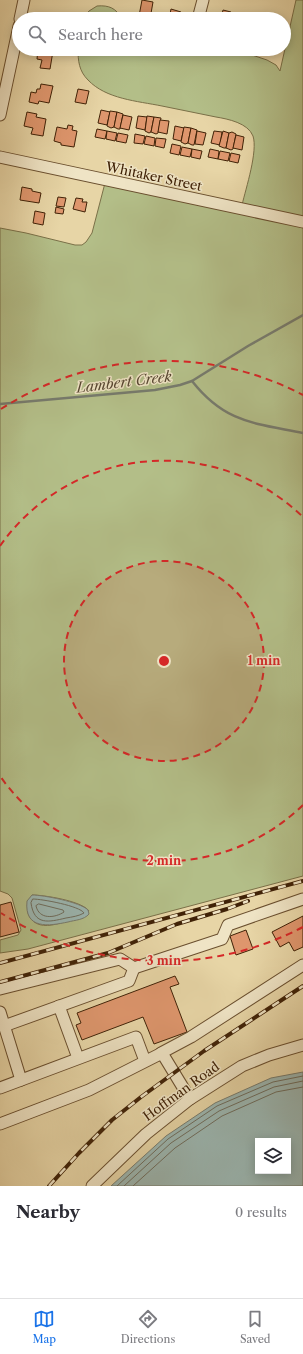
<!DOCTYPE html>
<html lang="en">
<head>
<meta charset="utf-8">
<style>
	body { margin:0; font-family:"Libre Caslon Text",serif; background:#f2f2f3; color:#2b2b33 }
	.controls { position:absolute; right:12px; bottom:12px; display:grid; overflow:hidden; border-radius:0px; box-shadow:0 2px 10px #0003 }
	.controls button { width:36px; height:36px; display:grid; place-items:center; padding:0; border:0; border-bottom:1px solid #e1e1e2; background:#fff; color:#2b2b33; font:20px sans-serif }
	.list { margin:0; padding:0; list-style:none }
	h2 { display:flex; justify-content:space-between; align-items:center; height:52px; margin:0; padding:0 16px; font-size:17px }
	h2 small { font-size:13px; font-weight:400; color:#7c7c81 }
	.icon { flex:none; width:22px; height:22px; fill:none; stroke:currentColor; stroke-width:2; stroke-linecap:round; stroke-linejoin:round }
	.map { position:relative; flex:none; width:303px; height:1186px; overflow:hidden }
	.search { position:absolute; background:#fff; box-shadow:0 2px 10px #0003; left:12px; right:12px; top:12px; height:44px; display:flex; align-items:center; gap:10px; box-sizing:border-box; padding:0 14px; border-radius:22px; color:#7c7c81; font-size:15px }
	.sheet { height:112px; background:#fff }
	nav { display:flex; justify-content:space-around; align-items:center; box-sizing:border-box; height:56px; border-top:1px solid #e1e1e2; background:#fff; font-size:11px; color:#7c7c81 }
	nav a { display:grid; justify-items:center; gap:2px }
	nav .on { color:#1a73e8 }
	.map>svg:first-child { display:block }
</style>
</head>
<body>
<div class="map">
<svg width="303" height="1186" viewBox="0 0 303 1186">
	<rect width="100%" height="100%" fill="#e7d5a6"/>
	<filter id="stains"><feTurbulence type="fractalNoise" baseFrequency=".005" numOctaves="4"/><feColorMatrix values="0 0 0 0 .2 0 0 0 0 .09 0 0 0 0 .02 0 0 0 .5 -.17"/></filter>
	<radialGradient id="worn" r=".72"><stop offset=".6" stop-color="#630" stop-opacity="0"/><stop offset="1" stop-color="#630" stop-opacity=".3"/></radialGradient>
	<g fill="#b3be88" stroke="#7a7048" fill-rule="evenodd">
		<path d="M296,0h7v218l-61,-13c4,-17 16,-54 11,-69 -5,-13 -25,-17 -37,-19 -18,-4 -36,-7 -54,-11 -25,-5 -56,-7 -74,-26 -9,-9 -10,-19 -10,-31h145l26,5 18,6 9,5 4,6z"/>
		<path d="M97,6c12,-1 19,2 25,13h-40l7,-8z"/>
		<path d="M105,183l198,42v651l-275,73 -28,4v-13l18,-5 3,-5 -9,-32 -4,-4 -8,-3v-663l26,5 49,12h7l4,-3 6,-9zM32,895c12,0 50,6 57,16 -14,6 -45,24 -58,8 -6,-8 -3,-16 1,-24z"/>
	</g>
	<g fill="#9bb6b1" stroke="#777b6d" fill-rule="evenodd">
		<path d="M32,895c11,0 48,7 56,15l1,4c-5,6 -14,6 -21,8 -19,4 -44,8 -41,-21z"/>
		<path d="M303,1072v114h-192l55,-50 49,-33 56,-25zM258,1141h30v30h-30z"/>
	</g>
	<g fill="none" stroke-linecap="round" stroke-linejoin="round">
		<g stroke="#6e6c5c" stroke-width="1">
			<path d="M33,899c9,0 47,7 51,14 -5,3 -12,4 -18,5 -17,4 -32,8 -35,-15z"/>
			<path d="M39,904l24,6 1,2c-9,6 -25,8 -28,-6z"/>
			<polyline points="117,1186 168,1139 217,1106 273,1082 303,1076"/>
			<polyline points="124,1186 171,1143 219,1111 274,1087 303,1081"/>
			<polyline points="133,1186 175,1148 222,1116 276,1092 303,1087"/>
		</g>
		<g stroke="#777b6d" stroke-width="2.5">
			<path d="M192,381c33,42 62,42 111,52"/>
			<polyline points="0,404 155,390 180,385 192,381 248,346 303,315"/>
		</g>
	</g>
	<g fill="#de966d" stroke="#402207">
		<polygon points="142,0 153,2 150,19 139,16"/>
		<polygon points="171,9 181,12 179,19 169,19"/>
		<polygon points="223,10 231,12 230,19 221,18"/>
		<polygon points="55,13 72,17 72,19 54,19"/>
		<polygon points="38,49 53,51 50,69 40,68 42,60 37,59"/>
		<polygon points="41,84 53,86 49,103 39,101 38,104 29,102 31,92 36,93 37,89 40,89"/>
		<polygon points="78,89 89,91 86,104 75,102"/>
		<polygon points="101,110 110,112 107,125 98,123"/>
		<polygon points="110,111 117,112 114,127 111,128 107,126"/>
		<polygon points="27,112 37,114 36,117 46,119 43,136 31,134 33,128 24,126"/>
		<polygon points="117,112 123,114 120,129 118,129 114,127"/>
		<polygon points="123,115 132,117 129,130 120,128"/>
		<polygon points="138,116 147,117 145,130 136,128"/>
		<polygon points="147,116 154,117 151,132 149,133 145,131"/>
		<polygon points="154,117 161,118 158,133 156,134 151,132"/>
		<polygon points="160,120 169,121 167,134 158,132"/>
		<polygon points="68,125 73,126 72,130 77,131 74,147 61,145 61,143 54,141 57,127 67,129"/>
		<polygon points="175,126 184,128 181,141 173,139"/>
		<polygon points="184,127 191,128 188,143 185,144 181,142"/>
		<polygon points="191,128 197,130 194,145 192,145 188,143"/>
		<polygon points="97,129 107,131 105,139 95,137"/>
		<polygon points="107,131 117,133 115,141 106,139"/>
		<polygon points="197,131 206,133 203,145 195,144"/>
		<polygon points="214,131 222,132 220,145 211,143"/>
		<polygon points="223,131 229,133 226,148 224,148 219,146"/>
		<polygon points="232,132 236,134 233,149 231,150 226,148 229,133"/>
		<polygon points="118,133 128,135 126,143 116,141"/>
		<polygon points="135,134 145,136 143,144 134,143"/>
		<polygon points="236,135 244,137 242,150 233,148"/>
		<polygon points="146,136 155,138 154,146 144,144"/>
		<polygon points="156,138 166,139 164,148 155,146"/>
		<polygon points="172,144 181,146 179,155 170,153"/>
		<polygon points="182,147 192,149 190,157 180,155"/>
		<polygon points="192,149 202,151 200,159 191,157"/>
		<polygon points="210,149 219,151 218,159 208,157"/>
		<polygon points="220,151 230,153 228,161 218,159"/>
		<polygon points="231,153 240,155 238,163 229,161"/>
		<polygon points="22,187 32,189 32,191 41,193 39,203 20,200"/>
		<polygon points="58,197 66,198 64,207 56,206"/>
		<polygon points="76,198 83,199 82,202 87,202 85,212 73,209"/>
		<polygon points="56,207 64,209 63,214 55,213"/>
		<polygon points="35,211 45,213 43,225 33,223"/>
		<polygon points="11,902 19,932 0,937 0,905"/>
		<polygon points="303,916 303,947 294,951 289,942 280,947 272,932"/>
		<polygon points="246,930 253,949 236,955 230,936"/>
		<polygon points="175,976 179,984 170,987 187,1032 154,1044 143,1017 82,1040 76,1025 81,1023 77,1013"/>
	</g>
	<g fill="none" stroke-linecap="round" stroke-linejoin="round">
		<g stroke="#6a4f2f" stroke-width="13">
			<g id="minor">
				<polyline points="20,19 24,0"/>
				<polyline points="198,19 203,0"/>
				<polyline points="0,115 19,26"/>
				<polyline points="0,157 303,222"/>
				<polyline points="0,989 120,959 134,968 222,939 228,925 303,899"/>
				<polyline points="59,1006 78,1058"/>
				<polyline points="0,1012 21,1080"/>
				<polyline points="4,1026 129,981 134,968"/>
				<polyline points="161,1053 191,1037 303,965"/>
				<polyline points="0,1088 136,1037 145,1061"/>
				<polyline points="0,1124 89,1090 162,1053 190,1099"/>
				<polyline points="92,1186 146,1134 190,1099 242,1066 269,1055 303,1045"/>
			</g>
		</g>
		<use href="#minor" stroke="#efe4c5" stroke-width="11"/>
		<g stroke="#402207" stroke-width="4">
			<g id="rail">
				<polyline points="0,963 303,881"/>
				<polyline points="0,982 108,953 177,924 227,909 248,901"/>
				<polyline points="49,1186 79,1153 112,1120 141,1097 204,1051 303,986"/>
			</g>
		</g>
		<use href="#rail" stroke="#efe4c5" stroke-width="2.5" stroke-dasharray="8" stroke-linecap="butt"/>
	</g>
	<circle cx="164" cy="661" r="100" fill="#d62828" fill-opacity=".12"/>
	<g fill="none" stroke="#d62828" stroke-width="2" stroke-dasharray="7 5">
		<circle cx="164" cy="661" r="100"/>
		<path d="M303 805A200 200 0 0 1 0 776M0 546A200 200 0 0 1 303 517"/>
		<path d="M303 927A300 300 0 0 1 1 913M1 409A300 300 0 0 1 303 395"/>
	</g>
	<g text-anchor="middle" stroke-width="3" stroke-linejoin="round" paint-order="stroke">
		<g font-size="13" fill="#402207" stroke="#efe4c5">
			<text transform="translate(154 176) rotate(12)" y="5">Whitaker Street</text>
			<text transform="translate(181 1091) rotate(-36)" y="5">Hoffman Road</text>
		</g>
		<g font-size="14" font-style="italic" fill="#574732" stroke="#efe4c5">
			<text transform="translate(124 382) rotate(-7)" y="5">Lambert Creek</text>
		</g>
	</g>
	<circle cx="164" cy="661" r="6" fill="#d62828" stroke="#efe4c5" stroke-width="2"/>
	<g font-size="12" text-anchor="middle" font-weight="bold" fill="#d62828" stroke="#efe4c5" stroke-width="3" stroke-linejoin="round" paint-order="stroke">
		<text x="264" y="665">1 min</text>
		<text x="164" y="865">2 min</text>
		<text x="164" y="965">3 min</text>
	</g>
	<rect width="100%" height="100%" filter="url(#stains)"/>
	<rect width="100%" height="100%" fill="url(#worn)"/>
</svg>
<div class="controls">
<button><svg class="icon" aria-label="layers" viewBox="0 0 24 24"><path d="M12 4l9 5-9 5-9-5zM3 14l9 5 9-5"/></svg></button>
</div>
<div class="search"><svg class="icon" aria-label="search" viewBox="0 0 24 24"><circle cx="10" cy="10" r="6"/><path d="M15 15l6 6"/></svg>Search here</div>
</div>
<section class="sheet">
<h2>Nearby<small>0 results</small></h2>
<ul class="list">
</ul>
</section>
<nav>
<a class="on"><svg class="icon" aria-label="map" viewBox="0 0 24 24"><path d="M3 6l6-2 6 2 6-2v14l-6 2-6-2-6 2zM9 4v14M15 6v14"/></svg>Map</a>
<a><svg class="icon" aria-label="directions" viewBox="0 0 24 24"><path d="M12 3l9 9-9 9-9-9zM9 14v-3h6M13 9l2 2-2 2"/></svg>Directions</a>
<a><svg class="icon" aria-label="saved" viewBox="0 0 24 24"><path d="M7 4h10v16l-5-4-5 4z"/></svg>Saved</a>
</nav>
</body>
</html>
